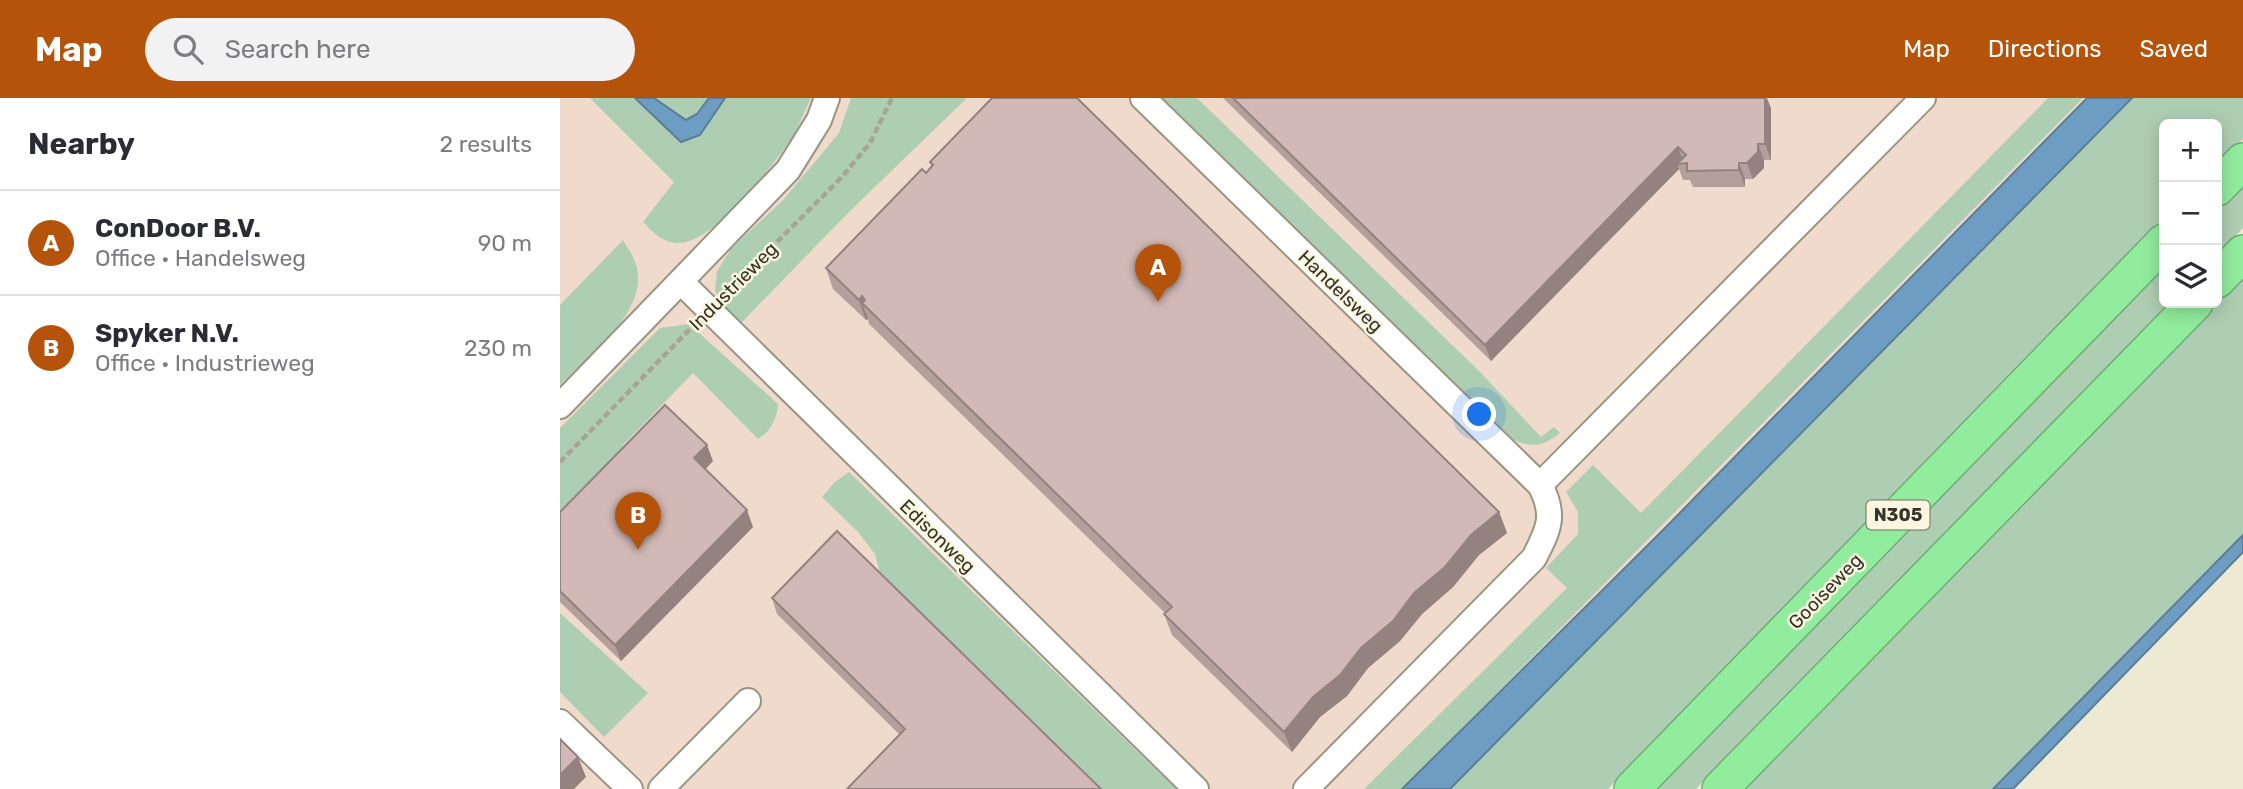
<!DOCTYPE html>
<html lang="en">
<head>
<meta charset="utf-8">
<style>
	body { margin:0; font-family:Rubik,sans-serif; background:#f2f2f3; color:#2b2b33 }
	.controls { position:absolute; right:21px; top:21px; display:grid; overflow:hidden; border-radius:10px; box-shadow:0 4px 18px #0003 }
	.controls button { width:63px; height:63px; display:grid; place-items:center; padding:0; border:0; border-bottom:2px solid #e1e1e2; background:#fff; color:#2b2b33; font:35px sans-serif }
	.you { position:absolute; left:920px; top:317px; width:24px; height:24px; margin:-18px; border:5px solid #fff; border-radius:50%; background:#1a73e8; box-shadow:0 0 0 10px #1a73e833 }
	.badge { display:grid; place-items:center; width:46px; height:46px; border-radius:50%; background:#b45309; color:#fff; font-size:23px; font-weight:700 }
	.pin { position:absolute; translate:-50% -58px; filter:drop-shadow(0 2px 4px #0008) }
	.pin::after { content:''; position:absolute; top:37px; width:24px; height:21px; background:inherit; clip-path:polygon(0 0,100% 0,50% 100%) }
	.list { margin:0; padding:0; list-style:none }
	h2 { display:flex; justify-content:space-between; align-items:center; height:91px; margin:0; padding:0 28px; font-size:30px }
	h2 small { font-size:23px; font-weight:400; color:#7c7c81 }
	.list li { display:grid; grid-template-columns:46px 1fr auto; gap:21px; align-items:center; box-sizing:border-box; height:105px; padding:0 28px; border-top:2px solid #e1e1e2 }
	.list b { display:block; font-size:26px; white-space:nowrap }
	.list p { margin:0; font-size:23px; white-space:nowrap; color:#7c7c81 }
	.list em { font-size:23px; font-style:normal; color:#7c7c81 }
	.icon { flex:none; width:38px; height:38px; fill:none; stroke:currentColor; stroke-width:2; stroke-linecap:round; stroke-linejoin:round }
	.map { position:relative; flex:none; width:1683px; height:691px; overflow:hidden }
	header { display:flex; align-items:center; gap:42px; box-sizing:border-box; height:98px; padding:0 35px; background:#b45309; color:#fff }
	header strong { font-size:33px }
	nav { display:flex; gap:38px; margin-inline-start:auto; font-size:24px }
	.search { width:490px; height:63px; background:#f2f2f3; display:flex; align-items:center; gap:18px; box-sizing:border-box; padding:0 24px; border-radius:38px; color:#7c7c81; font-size:26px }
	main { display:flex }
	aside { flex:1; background:#fff }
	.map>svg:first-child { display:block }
</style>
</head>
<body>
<header>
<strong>Map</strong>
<div class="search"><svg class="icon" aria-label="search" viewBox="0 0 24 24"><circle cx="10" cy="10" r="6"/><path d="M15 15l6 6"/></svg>Search here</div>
<nav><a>Map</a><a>Directions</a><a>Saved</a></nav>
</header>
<main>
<aside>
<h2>Nearby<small>2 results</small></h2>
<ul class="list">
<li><span class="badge">A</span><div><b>ConDoor B.V.</b><p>Office · Handelsweg</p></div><em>90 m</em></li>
<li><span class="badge">B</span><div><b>Spyker N.V.</b><p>Office · Industrieweg</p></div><em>230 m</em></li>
</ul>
</aside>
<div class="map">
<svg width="1683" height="691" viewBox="0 0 1683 691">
	<rect width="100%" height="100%" fill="#eee9d3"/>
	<polygon fill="#efdacc" points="0,0 1537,0 869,691 0,691"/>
	<g fill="#aeceb3">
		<path d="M30,0h221c-7,14 -13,31 -22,44 -19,27 -76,101 -110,101 -17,0 -25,-10 -36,-21l31,-40z"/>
		<polygon points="291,0 407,0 290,113 180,226 163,207 155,193 157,173 171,151 224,101 279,35"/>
		<path d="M602,0h35l283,274 61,65 13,-10 6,6c-18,14 -28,15 -49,6z"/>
		<polygon points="1488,0 1523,0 842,691 804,691 1007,490 986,470 1018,436 1018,414 1006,394 1033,367 1081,415"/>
		<polygon points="1572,0 1683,0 1683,41 1657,69 1657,26 1604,26 1604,123 1048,691 890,691"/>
		<polygon points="1683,87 1683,130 1657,157 1657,114"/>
		<path d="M63,142c4,8 11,16 13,25 14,45 -47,92 -76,120v-80z"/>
		<polygon points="1604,169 1604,205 1610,205 1136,691 1094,691"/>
		<polygon points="1683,175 1683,437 1433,691 1181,691 1654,205 1657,205 1657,202"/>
		<path d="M129,226l89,80c-1,15 -7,27 -20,35l-65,-66 -71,73 4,5 -66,69v-92l100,-100z"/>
		<polygon points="289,374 616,691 534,691 322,484 315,456 298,434 262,399 275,384"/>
		<polygon points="0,515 88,595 44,639 0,594"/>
	</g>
	<g fill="#6d9dc3" stroke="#5c7e95" stroke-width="2">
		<polygon points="75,0 94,0 126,22 137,16 149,0 165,0 140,37 121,44"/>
		<polygon points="1527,0 1572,0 890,691 842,691 1103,432"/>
		<polygon points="1683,437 1683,454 1453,691 1433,691"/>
	</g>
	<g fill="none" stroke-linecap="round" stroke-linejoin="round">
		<g stroke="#9a9581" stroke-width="28">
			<g id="minor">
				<path d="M583,0l397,387c16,30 9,44 -6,73l-228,231"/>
				<polyline points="121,184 636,691"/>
				<polyline points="0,308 228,72 259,22 267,0"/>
				<polyline points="980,387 1363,0"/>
				<polyline points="0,624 70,691"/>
				<polyline points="101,691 188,603"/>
			</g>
		</g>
		<g stroke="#71ac75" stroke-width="38">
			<g id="highway">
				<polyline points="1657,90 1683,63"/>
				<polyline points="1657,182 1683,155"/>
				<polyline points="1072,691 1604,144"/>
				<polyline points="1160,691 1635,205"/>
			</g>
		</g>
		<g stroke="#a7a493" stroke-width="4.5" stroke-dasharray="7 3.5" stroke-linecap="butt">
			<polyline points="165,196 282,79 310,45 332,0"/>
			<polyline points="0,364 134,227"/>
		</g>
		<use href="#minor" stroke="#fff" stroke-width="24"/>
		<use href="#highway" stroke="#91ec9d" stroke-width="35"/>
	</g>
	<g fill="#b59f9c">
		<polygon points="663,0 1205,0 1211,10 1211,62 1204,62 1204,70 1193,81 1185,81 1185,89 1133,89 1130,82 1123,82 1119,71 931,263"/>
		<polygon points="370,64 939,414 947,435 919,457 893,489 862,516 840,543 808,570 787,598 760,619 732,654 612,537 604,516 605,515 309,226 308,221 306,222 273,191 266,170 366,75 372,69"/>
		<polygon points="153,363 145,371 193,429 61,563 0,504 0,414"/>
		<polygon points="212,500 541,691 340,637 217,516"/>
	</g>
	<g fill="#93827f">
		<polygon points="1205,0 1207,0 1211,10 1211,62 1205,46"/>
		<polygon points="1198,46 1204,62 1204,70 1193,81 1187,65"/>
		<polygon points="1118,49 1124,65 1117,66 1119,71 931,263 925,247"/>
		<polygon points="1179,65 1185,81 1185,89 1179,72"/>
		<polygon points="302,198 307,210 302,205 308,221 306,222 299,202"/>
		<polygon points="147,347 153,363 140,377 134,360"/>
		<polygon points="187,412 193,429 61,563 55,547"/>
		<polygon points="939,414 947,435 919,457 893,489 862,516 840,543 808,570 787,598 760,619 732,654 724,634 753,599 911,437"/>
		<polygon points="18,659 26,679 14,691 0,691 0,677"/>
	</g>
	<g fill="#d2b9b5" stroke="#93827f" stroke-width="2">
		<polygon points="432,0 517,0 939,414 911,437 885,469 854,495 833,523 801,550 780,577 753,599 724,634 604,516 612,509 302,205 305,202 302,198 299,202 266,170 362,71 366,75 373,67 370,64"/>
		<polygon points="673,0 1205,0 1205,46 1198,46 1198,54 1187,65 1179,65 1179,72 1127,73 1127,65 1117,66 1126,57 1118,49 925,247"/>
		<polygon points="105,307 147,347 134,360 187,412 55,547 0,493 0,414"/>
		<polygon points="277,433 541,691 287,691 345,631 212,500"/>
		<polygon points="0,641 18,659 0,677"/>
	</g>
	<g text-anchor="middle" stroke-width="5" stroke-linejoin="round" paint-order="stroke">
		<rect fill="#fbf6e0" stroke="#706e61" stroke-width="2" x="1306.5" y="402.5" width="63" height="29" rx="5"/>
		<g font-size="18" font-weight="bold" fill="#35342b">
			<text x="1338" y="423">N305</text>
		</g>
		<g font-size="19" fill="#35342b" stroke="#fbf6e0">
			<text transform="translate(173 188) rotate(-45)" y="7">Industrieweg</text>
			<text transform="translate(781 193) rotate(44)" y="7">Handelsweg</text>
			<text transform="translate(378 438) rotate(44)" y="7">Edisonweg</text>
			<text transform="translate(1265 493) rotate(-46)" y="7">Gooiseweg</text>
		</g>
	</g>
</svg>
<div class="controls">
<button>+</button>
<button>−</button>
<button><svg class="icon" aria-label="layers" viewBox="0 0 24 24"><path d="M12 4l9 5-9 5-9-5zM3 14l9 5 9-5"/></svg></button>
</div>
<div class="you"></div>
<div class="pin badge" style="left:598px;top:204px">A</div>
<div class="pin badge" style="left:78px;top:452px">B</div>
</div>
</main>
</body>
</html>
